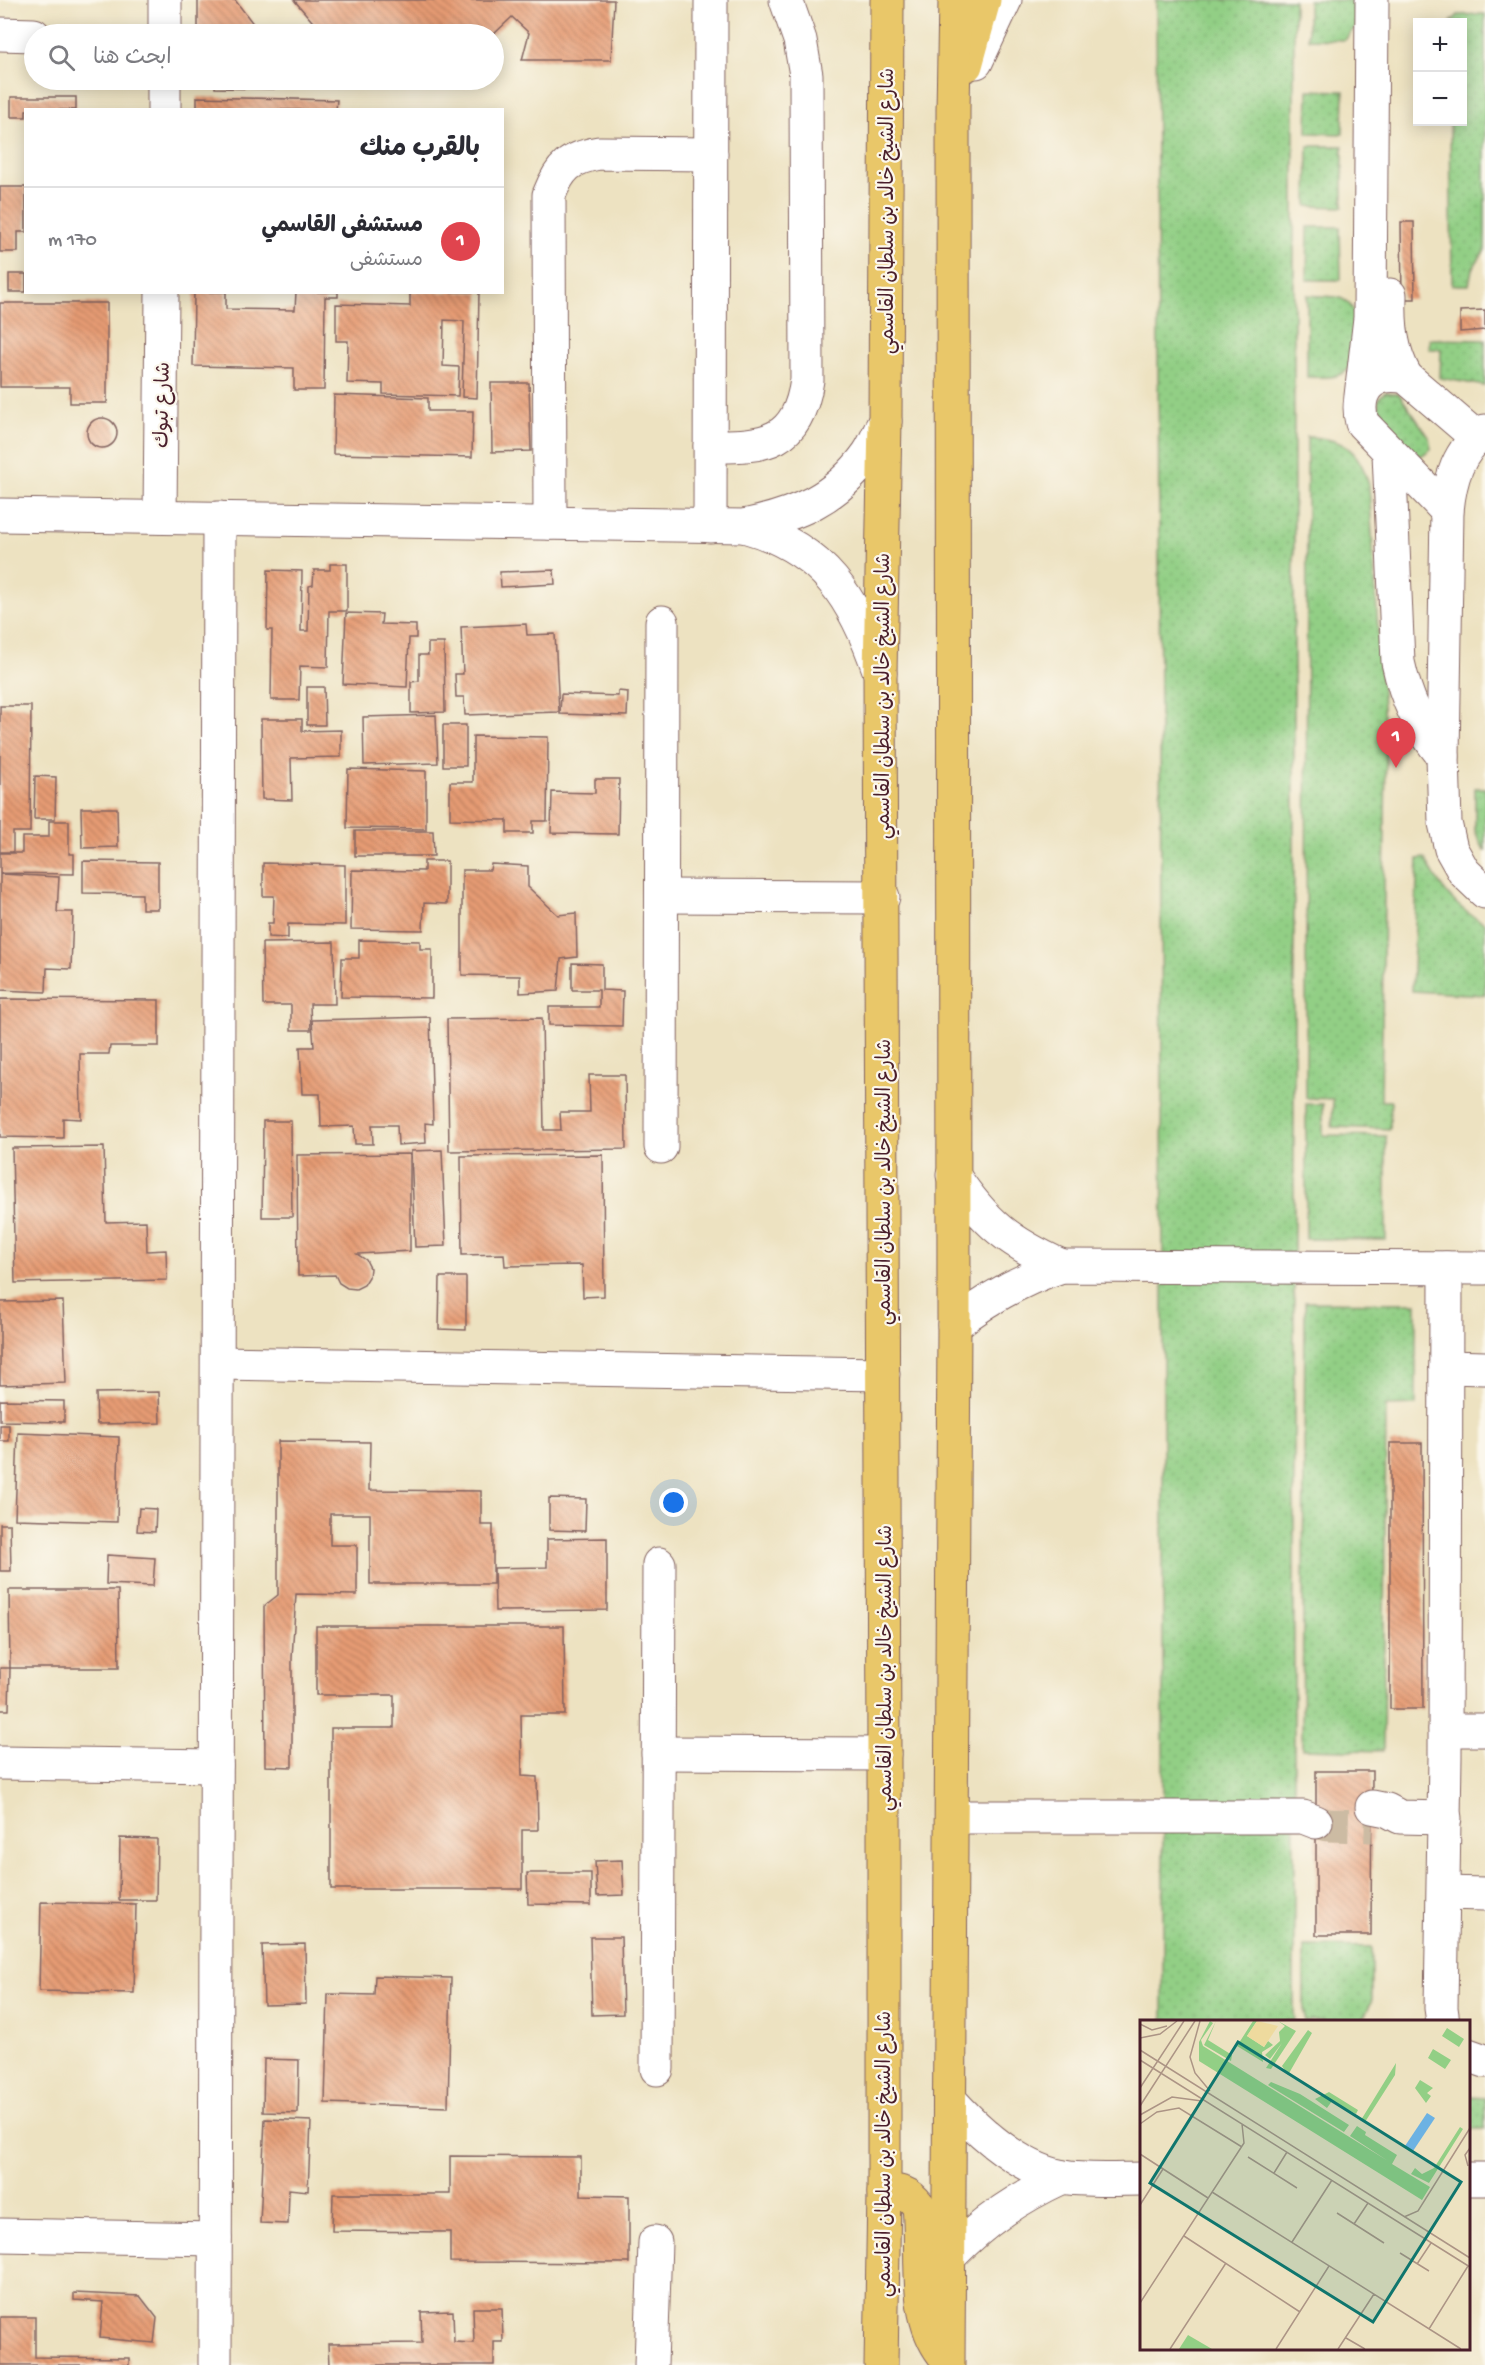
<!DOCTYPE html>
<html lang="ar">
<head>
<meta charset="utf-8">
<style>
	body { margin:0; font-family:"Gochi Hand","Playpen Sans Arabic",sans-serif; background:#f7f7f7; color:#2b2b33; direction:rtl }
	.controls { position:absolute; right:18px; top:18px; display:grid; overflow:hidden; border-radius:0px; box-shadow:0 3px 15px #0003 }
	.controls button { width:54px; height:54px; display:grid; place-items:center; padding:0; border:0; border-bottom:2px solid #e1e1e2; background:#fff; color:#2b2b33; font:30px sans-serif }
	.you { position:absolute; left:674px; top:1503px; width:21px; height:21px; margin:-15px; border:4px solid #fff; border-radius:50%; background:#1a73e8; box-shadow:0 0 0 9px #1a73e833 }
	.badge { display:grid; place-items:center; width:39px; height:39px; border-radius:50%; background:#d1495b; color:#fff; font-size:20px; font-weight:700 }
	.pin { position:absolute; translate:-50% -50px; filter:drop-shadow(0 2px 3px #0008) }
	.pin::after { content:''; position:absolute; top:32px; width:21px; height:18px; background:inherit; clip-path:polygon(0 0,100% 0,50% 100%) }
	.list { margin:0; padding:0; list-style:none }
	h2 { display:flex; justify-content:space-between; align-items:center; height:78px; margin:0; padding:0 24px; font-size:26px }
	h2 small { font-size:20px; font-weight:400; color:#7c7c81 }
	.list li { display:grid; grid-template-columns:39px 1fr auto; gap:18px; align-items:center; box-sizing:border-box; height:108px; padding:0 24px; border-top:2px solid #e1e1e2 }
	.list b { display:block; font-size:22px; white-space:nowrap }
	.list p { margin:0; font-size:20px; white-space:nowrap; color:#7c7c81 }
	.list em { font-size:20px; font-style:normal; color:#7c7c81 }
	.icon { flex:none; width:33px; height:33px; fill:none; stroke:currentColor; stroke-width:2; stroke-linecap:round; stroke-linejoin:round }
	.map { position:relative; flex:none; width:1485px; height:2365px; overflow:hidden; direction:ltr }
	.search { position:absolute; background:#fff; box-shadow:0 3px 15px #0003; left:24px; top:24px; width:480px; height:66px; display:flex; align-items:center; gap:15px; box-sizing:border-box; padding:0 21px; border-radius:33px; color:#7c7c81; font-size:22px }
	.panel { position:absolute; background:#fff; box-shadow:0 3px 15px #0003; left:24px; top:108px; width:480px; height:186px; border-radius:0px; direction:rtl }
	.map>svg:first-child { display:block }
</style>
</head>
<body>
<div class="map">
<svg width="1485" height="2365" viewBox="0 0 1485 2365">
	<defs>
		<pattern id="grass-dots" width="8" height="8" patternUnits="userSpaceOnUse" patternTransform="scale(1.5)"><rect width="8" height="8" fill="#92cf85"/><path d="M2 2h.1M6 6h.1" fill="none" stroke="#7fb173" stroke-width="1.8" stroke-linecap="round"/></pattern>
		<pattern id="building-back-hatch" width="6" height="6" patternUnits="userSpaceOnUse" patternTransform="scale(1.5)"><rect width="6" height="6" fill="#e69b73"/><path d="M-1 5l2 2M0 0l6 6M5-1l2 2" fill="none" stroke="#bc7e5f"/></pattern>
	</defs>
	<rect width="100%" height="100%" fill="#fbf7ec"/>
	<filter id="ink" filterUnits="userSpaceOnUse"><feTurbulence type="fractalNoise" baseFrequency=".0167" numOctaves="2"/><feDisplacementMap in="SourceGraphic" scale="12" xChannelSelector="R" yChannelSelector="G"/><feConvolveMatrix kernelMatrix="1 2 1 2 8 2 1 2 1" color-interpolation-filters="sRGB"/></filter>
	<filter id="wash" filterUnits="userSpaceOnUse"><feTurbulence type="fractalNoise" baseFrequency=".008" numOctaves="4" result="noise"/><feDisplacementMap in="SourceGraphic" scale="24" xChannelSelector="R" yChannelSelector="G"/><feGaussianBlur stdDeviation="1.35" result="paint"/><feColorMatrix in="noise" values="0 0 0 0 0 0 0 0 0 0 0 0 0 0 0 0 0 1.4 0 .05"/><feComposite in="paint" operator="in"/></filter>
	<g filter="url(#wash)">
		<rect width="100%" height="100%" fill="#ede2c1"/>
		<g fill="url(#grass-dots)" stroke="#6e7758" stroke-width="1.5">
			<polygon points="1156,0 1294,0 1294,2021 1163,2021 1163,1267"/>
			<polygon points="1308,0 1364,0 1356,26 1345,40 1308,39"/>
			<polygon points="1485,14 1485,250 1472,269 1469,285 1452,285 1450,122 1462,122 1462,22 1451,22 1458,15"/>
			<polygon points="1308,90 1344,91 1343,134 1307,133"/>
			<polygon points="1308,146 1343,146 1343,207 1307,206"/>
			<polygon points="1308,227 1340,227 1341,280 1307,280"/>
			<path d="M1307,295c9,1 19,1 29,2 31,6 17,49 14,71 -13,12 -26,9 -43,9z"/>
			<polygon points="1430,339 1485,340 1485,386 1440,378 1441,349 1429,349"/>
			<path d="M1386,392l13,2 30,43 2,12 -10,7 -11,-5 -31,-43c-2,-8 0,-12 7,-16z"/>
			<path d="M1307,437c37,1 53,13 62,49l17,269 -5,346h10l-1,28 -58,-2 1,-28 -27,-1z"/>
			<polygon points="1475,788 1485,788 1485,852 1475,831"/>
			<path d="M1425,858c14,29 31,51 60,65v72l-73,-4 6,-132z"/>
			<polygon points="1306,1104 1323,1104 1323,1135 1386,1136 1386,1240 1306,1239"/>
			<polygon points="1305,1302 1416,1303 1416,1405 1386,1406 1383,1751 1302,1749"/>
			<polygon points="1304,1946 1372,1947 1372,1999 1363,2021 1304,2021"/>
			<polygon points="1468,2096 1485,2097 1485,2129 1469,2129"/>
		</g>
		<g id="blocks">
			<g fill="url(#building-back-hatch)">
				<polygon points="198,0 235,0 261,34 198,34"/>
				<polygon points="294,0 614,0 611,60 522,60 529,33 512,17 494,34 355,34 353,32 351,34 323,34"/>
				<polygon points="215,80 275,80 274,89 215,88"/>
				<polygon points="11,97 76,97 76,110 26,110 26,117 11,117"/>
				<polygon points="197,97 337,100 336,110 197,110"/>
				<polygon points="0,187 26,187 26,232 18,232 18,252 0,252"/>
				<polygon points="1401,222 1414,222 1415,299 1402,299"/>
				<rect x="9" y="274" width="17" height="18"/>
				<polygon points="194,292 226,292 226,309 295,310 296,292 338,292 338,297 325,297 324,390 294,390 294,368 193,366"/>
				<polygon points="410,292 479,292 477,398 462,397 464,321 444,320 443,366 459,367 458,396 383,394 383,384 347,383 348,341 336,341 336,304 410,306"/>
				<polygon points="0,303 107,303 107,403 70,403 70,387 0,387"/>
				<polygon points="1485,310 1485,330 1460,332 1460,311"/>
				<polygon points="491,383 529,383 531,451 492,452"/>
				<polygon points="334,395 428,398 428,411 473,411 472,457 333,454"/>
				<circle cx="102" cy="433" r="15"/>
				<polygon points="330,564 347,564 347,611 329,611 328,667 300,666 299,700 271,700 272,630 267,630 268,570 302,571 301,631 308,631 309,586 313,585 314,570 330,570"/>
				<polygon points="554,570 555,584 501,587 500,572"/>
				<polygon points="346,613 382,614 381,624 416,625 416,638 409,638 407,687 343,684"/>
				<polygon points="526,624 527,635 555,634 559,712 465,715 464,697 456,697 455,674 463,674 461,627"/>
				<polygon points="428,643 444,643 445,712 411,713 411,682 419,681 419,655 428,655"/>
				<polygon points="307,687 324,687 325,725 307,725"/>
				<polygon points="618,691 628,692 627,716 560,714 561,694 618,696"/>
				<polygon points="0,706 31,706 30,832 13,832 13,852 0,852"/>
				<polygon points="436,715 438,763 364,765 363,717"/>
				<polygon points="261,719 302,719 302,731 341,730 341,757 291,758 292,800 262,799"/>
				<rect x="443" y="725" width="23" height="41"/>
				<polygon points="473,736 548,737 547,821 533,821 533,833 507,833 507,820 450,819 450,782 473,782"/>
				<polygon points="348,769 426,771 426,829 347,828"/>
				<polygon points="35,776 56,777 55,819 34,819"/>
				<polygon points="595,779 619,779 618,834 551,833 552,792 595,793"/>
				<polygon points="81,808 117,808 118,847 82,848"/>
				<polygon points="49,821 69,821 69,854 74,854 74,874 0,873 0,853 22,853 22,837 49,837"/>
				<polygon points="355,831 433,831 434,856 355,856"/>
				<polygon points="83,861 158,862 158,909 142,909 142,894 83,893"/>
				<polygon points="424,861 447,861 447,904 424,903 423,930 351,929 352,870 424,871"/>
				<polygon points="263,863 345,865 345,925 288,924 288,938 268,937 268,923 273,923 274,896 263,896"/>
				<polygon points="491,864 528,866 528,887 558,915 576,913 577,957 561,959 558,991 520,993 520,976 462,975 462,870 490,870"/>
				<polygon points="0,874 59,877 57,912 73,912 71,969 47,968 46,992 0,990"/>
				<polygon points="359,940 420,941 420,949 432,949 432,998 341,997 342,958 359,958"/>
				<polygon points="334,942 335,1004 310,1004 311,1030 291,1030 291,1005 263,1005 262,943"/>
				<polygon points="572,963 602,964 602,990 623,991 622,1026 549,1025 549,1007 599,1007 599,990 572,990"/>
				<polygon points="0,999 159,1000 159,1046 110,1046 109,1054 80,1054 81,1119 63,1118 63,1138 0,1137"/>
				<polygon points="430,1017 433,1124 425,1123 426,1143 398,1145 397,1125 372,1125 373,1144 355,1144 354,1126 321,1127 320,1094 302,1094 300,1047 314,1047 312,1020"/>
				<polygon points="542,1018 544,1130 561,1130 560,1112 590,1112 589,1075 625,1075 626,1149 449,1151 447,1019"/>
				<polygon points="263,1121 291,1121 292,1217 262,1217"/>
				<polygon points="104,1147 106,1222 146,1221 147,1251 166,1250 167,1280 15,1283 12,1148"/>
				<polygon points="442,1150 446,1246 415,1247 411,1151"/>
				<polygon points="410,1154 410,1251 357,1254 366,1260 370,1268 369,1277 364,1285 356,1289 347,1288 339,1283 335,1275 298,1276 297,1155"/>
				<polygon points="603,1155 604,1296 583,1297 582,1265 505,1266 504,1254 462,1255 461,1156"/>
				<polygon points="440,1277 466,1277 466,1330 439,1329"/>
				<polygon points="63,1301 66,1383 0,1385 0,1302"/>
				<polygon points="159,1392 160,1423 97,1424 96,1393"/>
				<polygon points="0,1400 64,1401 64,1422 0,1421"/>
				<rect x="0" y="1425" width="9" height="16"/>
				<polygon points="18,1433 119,1437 117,1522 15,1519"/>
				<polygon points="278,1441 370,1442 369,1490 481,1491 481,1525 493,1525 493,1584 370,1584 370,1514 330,1514 330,1545 357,1545 357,1595 296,1594 292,1658 292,1767 265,1766 264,1606 278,1595"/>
				<polygon points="1390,1443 1422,1443 1423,1709 1390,1709"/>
				<polygon points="549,1498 586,1499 585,1531 549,1530"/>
				<polygon points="139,1508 156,1509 155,1532 137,1531"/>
				<polygon points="0,1524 10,1524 11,1571 0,1571"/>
				<polygon points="607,1538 607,1610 495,1611 494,1568 547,1567 547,1539"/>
				<polygon points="107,1555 155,1558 153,1586 106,1584"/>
				<polygon points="9,1590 118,1590 119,1668 10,1668"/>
				<polygon points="316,1626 564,1626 565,1715 521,1715 522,1776 537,1777 538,1830 522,1830 522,1889 331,1889 331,1728 394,1728 394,1695 316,1695"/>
				<polygon points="0,1668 10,1668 9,1710 0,1710"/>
				<polygon points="1316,1771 1372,1771 1371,1935 1316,1935"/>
				<polygon points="120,1838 157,1839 156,1900 119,1900"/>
				<polygon points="622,1860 624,1895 597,1896 595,1861"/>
				<polygon points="527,1873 591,1873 591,1905 528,1904"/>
				<polygon points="41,1902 136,1904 134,1993 39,1991"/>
				<polygon points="590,1937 621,1937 623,2014 592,2015"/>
				<polygon points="305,1944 306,2004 264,2005 262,1945"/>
				<polygon points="375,1976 451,1978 448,2107 325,2103 328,1994 374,1995"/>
				<polygon points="264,2059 299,2060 298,2113 263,2112"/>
				<polygon points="265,2119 311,2121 308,2191 289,2189 288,2224 260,2223"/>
				<polygon points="450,2156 581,2157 581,2195 629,2196 629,2263 450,2262 450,2232 332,2231 333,2194 450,2194"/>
				<polygon points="74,2293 140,2296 157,2318 154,2343 100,2338 103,2302 74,2300"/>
				<polygon points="473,2308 502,2308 503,2342 494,2342 494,2365 329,2365 328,2344 422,2343 421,2312 453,2311 454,2342 474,2343"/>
				<polygon points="0,2317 35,2317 35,2357 129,2358 129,2365 0,2365"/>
			</g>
		</g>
	</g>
	<g filter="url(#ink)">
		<use href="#blocks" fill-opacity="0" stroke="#836360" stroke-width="1.5"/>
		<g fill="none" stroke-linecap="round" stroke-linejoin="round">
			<polyline stroke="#ccbba3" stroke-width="33" stroke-dasharray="33 16" stroke-linecap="butt" points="1316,1822 1328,1825 1372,1826"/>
			<g stroke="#836360" stroke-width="35">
				<g id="minor">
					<polyline points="0,34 34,35"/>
					<polyline points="165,34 165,0"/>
					<polyline points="976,62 1005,0"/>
					<polyline points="164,110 164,80"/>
					<path d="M1390,295c-1,30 1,55 16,82"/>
					<polyline points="1361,396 1370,318 1372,0"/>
					<path d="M1485,431c-27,20 -35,48 -38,80l-4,245 2,67 6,26 13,23 21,20"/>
					<path d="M710,446c56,1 88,-3 97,-66l-1,-305 -6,-35 -14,-40"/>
					<path d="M1389,453l9,209c8,37 21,65 45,94"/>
					<path d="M1447,511l-85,-88c-8,-33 10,-53 44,-46l70,60"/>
					<path d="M0,515l744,11c52,-11 92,-27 124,-72 7,-10 11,-23 17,-33"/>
					<polyline points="160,517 162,292"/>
					<path d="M550,523l-1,-328c11,-28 21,-37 50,-42l112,1"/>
					<polyline points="710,526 711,0"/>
					<path d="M744,526c80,22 111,73 136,147"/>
					<polyline points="662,896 883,897"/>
					<polyline points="661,1147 662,622"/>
					<path d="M953,1175c33,49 56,67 109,91"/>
					<path d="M954,1325c34,-27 67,-46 108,-59l423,2"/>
					<polyline points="218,1363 883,1374"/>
					<polyline points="1446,1367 1485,1368"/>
					<polyline points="1445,1730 1485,1730"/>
					<polyline points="658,1753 884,1754"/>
					<polyline points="0,1763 216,1766"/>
					<polyline points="1372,1807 1387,1810 1400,1817 1445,1818"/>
					<polyline points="952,1817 1303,1817 1316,1822"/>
					<polyline points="1444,1893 1485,1894"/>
					<polyline points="1443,2022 1441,2008 1445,1757 1446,1268"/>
					<polyline points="1468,2055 1485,2061"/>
					<polyline points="657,2069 659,1564"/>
					<path d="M951,2101c29,32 68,67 112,76 20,4 57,2 79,2"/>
					<polyline points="1468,2179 1485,2179"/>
					<polyline points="0,2235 215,2239"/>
					<path d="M950,2256c35,-36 68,-58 113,-79"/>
					<polyline points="215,2365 219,518"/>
					<polyline points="651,2365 655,2242"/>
				</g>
			</g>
			<g stroke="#836360" stroke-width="35">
				<g id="major">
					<polyline points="966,65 984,0"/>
					<path d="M884,2193c16,-4 25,0 35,13 5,48 -7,108 24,148"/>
					<polyline points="881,2365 884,2193 884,1754 880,674 885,421 887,0"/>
					<polyline points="948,2365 954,1325 953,110 955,0"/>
				</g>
			</g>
			<use href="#minor" stroke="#fff" stroke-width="33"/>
			<use href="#major" stroke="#e9c769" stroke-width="33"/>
		</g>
	</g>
	<g text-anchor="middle" stroke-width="4.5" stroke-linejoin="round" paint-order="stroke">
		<g font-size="20" fill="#4a1f2b" stroke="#fbf7ec">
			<text transform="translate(886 211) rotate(-90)" y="7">شارع الشيخ خالد بن سلطان القاسمي</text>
			<text transform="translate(161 405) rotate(-89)" y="7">شارع تبوك</text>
			<text transform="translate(882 696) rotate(-90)" y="7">شارع الشيخ خالد بن سلطان القاسمي</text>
			<text transform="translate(883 1182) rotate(-90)" y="7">شارع الشيخ خالد بن سلطان القاسمي</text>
			<text transform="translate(884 1668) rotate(-90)" y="7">شارع الشيخ خالد بن سلطان القاسمي</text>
			<text transform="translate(883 2154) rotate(-90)" y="7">شارع الشيخ خالد بن سلطان القاسمي</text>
		</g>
	</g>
	<g transform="translate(1140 2020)">
		<rect width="330" height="330" fill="#ede2c1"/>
		<path d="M70,1l3,2 -12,17 2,6 185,115 -38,-25 7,-10 9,6 -1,3 32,20 -5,9 38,23 -8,13 -223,-139v-19zM76,1l-8,19 24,15 -1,6 -27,-16zM113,1h4l-10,15 17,11 4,-6 5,4 -11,7 1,10 -26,-16zM138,1l18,10 -25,38 -5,-1 16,-25 -12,16 -5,-4 15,-14 -1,-9 6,-6zM307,8l17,11 -5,8 -17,-11zM168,10l4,3 -24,42 -6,-9zM293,29l18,11 -6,9 -17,-11zM256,43l-1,12 -30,47 -4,-2zM280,60l13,8 -6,5 4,3 -5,7 -11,-15zM131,62l29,12 49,31 -5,7 -76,-47zM189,72l29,18 -2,4 -24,-13 -5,7 -12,-9zM320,107l3,2 -34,54 -18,-9 4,-6 7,6 12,-6z" fill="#92cf85"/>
		<path d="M117,1l21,5 -14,21 -17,-11z" fill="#eeda9e"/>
		<path d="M48,315l24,14h-33z" fill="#92cf85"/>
		<path d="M287,93l8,5 -22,33 -8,-5z" fill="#6cb2e3"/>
		<path fill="none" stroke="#ac9485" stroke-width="1.5" d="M60,1l-10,36 5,16 15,18M0,4l12,6 15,-4M0,18l20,-4 17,-13M0,30l330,208M0,40l330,207M0,68l44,-67M0,86l55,-85M0,95l32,-18 30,4M0,104l17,-12 22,-4 63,39M0,134l68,44M108,137l49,31M328,146l-3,-11 5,-7M134,153l13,-21M72,172l249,157M0,185l23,-36M197,193l47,30M264,197l14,-6 52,-83M214,204l14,-21M44,216l116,76M152,222l40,-62M260,233l29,18M277,244l14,-21M0,283l104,-160 -2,-19M289,309l39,-63M206,318l19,11M30,329l56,-86M136,329l53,-83M198,329l36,-55"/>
		<path fill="#0f766e" fill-opacity="0.15" stroke="#0f766e" stroke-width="3" d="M98,22l223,140 -88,140 -223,-139z"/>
		<rect width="330" height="330" fill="none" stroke="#4a1f2b" stroke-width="3"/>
	</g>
</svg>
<div class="controls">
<button>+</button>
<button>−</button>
</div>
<div class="you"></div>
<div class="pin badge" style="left:1396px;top:768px;background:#e0444e">1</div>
<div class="search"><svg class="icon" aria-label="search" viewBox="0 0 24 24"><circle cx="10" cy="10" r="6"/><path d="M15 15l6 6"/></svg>ابحث هنا</div>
<section class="panel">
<h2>بالقرب منك<small></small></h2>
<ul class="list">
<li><span class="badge" style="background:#e0444e">1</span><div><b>مستشفى القاسمي</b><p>مستشفى</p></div><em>170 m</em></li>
</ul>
</section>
</div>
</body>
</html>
